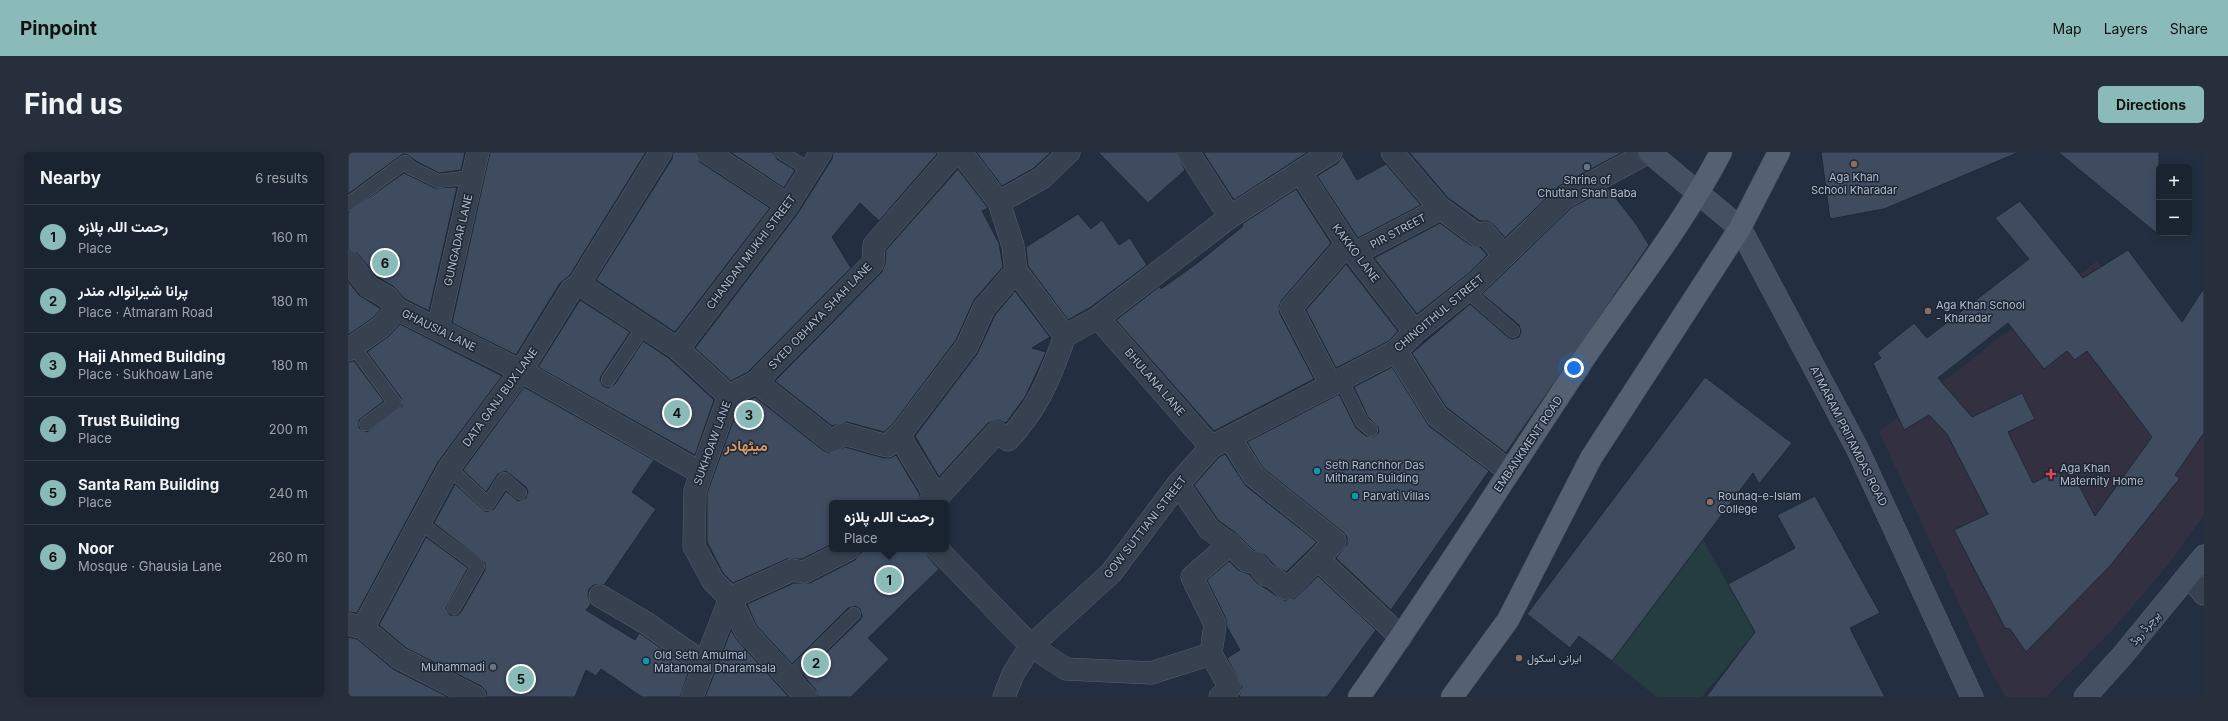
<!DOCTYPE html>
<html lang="en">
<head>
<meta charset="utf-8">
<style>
	body { margin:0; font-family:Inter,Vazirmatn,sans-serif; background:#272f3c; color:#f1f3f6 }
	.controls { position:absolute; right:12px; top:12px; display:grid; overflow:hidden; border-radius:6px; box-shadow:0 2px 10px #0003 }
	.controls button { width:36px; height:36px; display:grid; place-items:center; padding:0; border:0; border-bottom:1px solid #38404c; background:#1a2330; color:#f1f3f6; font:20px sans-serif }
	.you { position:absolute; left:1226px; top:216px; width:14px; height:14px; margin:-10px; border:3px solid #fff; border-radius:50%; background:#1a73e8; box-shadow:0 0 0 6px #1a73e833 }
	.badge { display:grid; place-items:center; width:26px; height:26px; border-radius:50%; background:#8bbbb9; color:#111; font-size:13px; font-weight:700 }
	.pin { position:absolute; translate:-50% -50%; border:2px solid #fff; box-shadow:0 1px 4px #0006 }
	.popup { position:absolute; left:481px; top:348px; width:120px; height:52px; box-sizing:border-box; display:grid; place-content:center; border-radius:6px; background:#1a2330; filter:drop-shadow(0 1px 3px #0005); font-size:13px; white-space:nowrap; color:#9fa4ab }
	.popup b { font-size:15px; color:#f1f3f6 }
	.popup::after { content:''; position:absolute; left:50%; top:100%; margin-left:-8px; border:8px solid transparent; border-top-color:#1a2330 }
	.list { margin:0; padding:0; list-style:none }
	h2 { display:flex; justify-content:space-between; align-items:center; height:52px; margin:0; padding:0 16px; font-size:17px }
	h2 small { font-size:13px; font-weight:400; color:#9fa4ab }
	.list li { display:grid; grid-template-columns:26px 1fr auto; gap:12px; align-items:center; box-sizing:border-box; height:64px; padding:0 16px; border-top:1px solid #38404c }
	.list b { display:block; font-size:15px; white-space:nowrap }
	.list p { margin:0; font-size:13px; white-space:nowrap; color:#9fa4ab }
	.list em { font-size:13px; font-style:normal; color:#9fa4ab }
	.map { position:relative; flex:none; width:1856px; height:545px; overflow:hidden; border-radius:6px }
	header { display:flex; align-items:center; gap:24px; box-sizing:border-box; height:56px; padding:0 20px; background:#8bbbb9; color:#111 }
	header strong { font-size:19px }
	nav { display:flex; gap:22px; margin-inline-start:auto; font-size:14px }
	.intro { display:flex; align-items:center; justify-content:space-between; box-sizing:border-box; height:96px; padding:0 24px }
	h1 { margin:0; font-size:28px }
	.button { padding:10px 18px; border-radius:6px; background:#8bbbb9; color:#111; font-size:14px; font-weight:700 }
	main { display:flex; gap:24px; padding:0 24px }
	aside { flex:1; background:#1a2330; border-radius:6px; box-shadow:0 2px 10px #0003 }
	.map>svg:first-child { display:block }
</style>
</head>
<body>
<header>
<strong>Pinpoint</strong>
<nav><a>Map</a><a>Layers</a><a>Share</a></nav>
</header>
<div class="intro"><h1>Find us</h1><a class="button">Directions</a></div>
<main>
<aside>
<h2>Nearby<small>6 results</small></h2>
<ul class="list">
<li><span class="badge">1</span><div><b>رحمت اللہ پلازہ</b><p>Place</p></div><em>160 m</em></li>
<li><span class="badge">2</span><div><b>پرانا شیرانوالہ مندر</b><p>Place · Atmaram Road</p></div><em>180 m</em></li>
<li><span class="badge">3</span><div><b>Haji Ahmed Building</b><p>Place · Sukhoaw Lane</p></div><em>180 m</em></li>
<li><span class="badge">4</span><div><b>Trust Building</b><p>Place</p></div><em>200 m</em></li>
<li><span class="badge">5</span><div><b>Santa Ram Building</b><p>Place</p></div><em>240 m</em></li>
<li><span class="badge">6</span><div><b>Noor</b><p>Mosque · Ghausia Lane</p></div><em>260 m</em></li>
</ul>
</aside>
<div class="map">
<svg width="1856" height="545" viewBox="0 0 1856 545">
	<rect width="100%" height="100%" fill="#232f40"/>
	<polygon fill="#323041" points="1749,109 1856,254 1856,363 1820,413 1767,475 1698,545 1658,545 1643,520 1531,280"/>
	<polygon fill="#253d41" points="1355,388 1398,464 1412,474 1354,545 1309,545 1264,509"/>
	<g fill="#3f4c60" stroke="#1e2837" fill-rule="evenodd">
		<polygon points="0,0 117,0 113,18 91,21 68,9 60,3 55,2 0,42"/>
		<polygon points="142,0 298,0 222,123 212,131 168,203 104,171"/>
		<polygon points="325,0 347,0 352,10 422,56 327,180 248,128 324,7"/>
		<polygon points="382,0 425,0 429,7 447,18 436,36"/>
		<polygon points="485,0 589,0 589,2 531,69 512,51 484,85 503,116 400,220 383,229 347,196 450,61 484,7"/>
		<polygon points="628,0 703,0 686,16 654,34"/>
		<polygon points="750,0 828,0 837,18 800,51"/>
		<polygon points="855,0 960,0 886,48"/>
		<polygon points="1061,0 1275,0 1211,34 1157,86 1146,73 1140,69 1132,69 1100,46"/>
		<polygon points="1473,0 1669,0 1669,1 1536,57 1482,67"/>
		<polygon points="1710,0 1811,0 1811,83 1773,52"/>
		<polygon points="995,4 1009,28 1038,12 1073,53 1010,86 969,24 990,11"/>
		<polygon points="610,17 640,56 634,59 651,91 655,115 626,148 608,188 544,273 536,280 499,270 484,274 427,229 534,120 537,112 538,98"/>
		<polygon points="56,21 87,36 109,35 81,159 57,147 45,134 29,125 9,101 0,97 0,60"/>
		<polygon points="1260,36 1288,72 1301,93 1158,301 1098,255 1064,201 1122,152 1160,185 1164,187 1171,185 1173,180 1171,173 1134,142 1224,55"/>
		<polygon points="948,37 983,91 934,148 931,154 932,162 966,227 866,279 768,168 812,134 813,137 852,109 895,74 894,72"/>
		<path d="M1672,49l63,77 45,-28 54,72 22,-34v145l-29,42 5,3 -70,88 -84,86 -16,-23 -5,-1 -51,-98 34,-16 -41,-80 -18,-19 -25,15 -31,-67 8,-5 -4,-5 37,-30 13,15 102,-79 -34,-41zM1660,171l36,46 23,-18 8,9 12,-9 65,86 -57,79 -20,-38 -10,5 -7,-12 -25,12 -25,-51 27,-13 -13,-26 -50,24 -34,-39z"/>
		<polygon points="730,62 743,77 754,68 771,93 782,86 799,113 743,155 720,168 680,114 678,95"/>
		<polygon points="1092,71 1122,93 1132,95 1139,103 1120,122 1069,162 1026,106"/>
		<polygon points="998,112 1050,179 1041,189 988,216 958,158"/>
		<polygon points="0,129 11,143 33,157 26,165 0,183"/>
		<polygon points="667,139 702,185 684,196 698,200 694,209 677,245 658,271 650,268 640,271 591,325 567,284 629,202 647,163"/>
		<polygon points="232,148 282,180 253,224 252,228 255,234 260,236 267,232 295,189 322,207 366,248 347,303 190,215"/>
		<polygon points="52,172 154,224 90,310 9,461 0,460 0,210 6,209 36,249 11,268 11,276 19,280 54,254 53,246 19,200 41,184"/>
		<polygon points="1044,215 1081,274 1141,319 1043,458 988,406 999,392 999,385 995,380 915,316 899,290 991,242 1008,276 1018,284 1026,285 1031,280 1030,275 1020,265 1006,235"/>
		<polygon points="1357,225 1444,291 1411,332 1405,321 1264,509 1231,484 1222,496 1179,462"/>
		<polygon points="176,235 306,308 284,340 308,357 256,433 246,433 241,437 240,444 243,452 238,458 287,488 291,481 342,516 332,545 294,545 253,517 248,524 238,518 227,545 139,545 138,539 133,534 58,496 31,473 78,385 120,416 98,456 102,463 110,463 113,460 137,418 137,411 86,371 107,332 138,360 146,357 158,339 170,349 178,346 180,339 178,335 158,319 150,322 138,340 115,318"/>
		<polygon points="407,245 476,299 482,301 497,295 536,306 542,306 548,303 572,343 569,351 484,351 484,392 454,407 439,407 385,431 375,421 359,390 359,341 391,253"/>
		<polygon points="877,302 898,334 969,390 938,420 925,412 917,403 905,398 889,382 870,368 846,333 871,305"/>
		<polygon points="1467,344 1532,461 1502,476 1537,545 1358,545 1407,480 1380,432 1447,396 1429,363"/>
		<polygon points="516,397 577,397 580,405 591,417 520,486 541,507 503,545 470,545 467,537 455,523 512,468 514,464 512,457 508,454 500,456 444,512 408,473 399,452 446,431 462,431 507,408"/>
		<polygon points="881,409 890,418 901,422 909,431 937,449 947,446 970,424 1028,478 979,545 891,545 894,535 879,506 892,498 879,475 878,467 859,428"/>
		<polygon points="383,478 389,488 441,545 357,545"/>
		<polygon points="0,485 9,487 45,517 100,545 0,545"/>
	</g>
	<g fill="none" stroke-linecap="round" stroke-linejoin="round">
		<g stroke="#555f6e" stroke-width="14">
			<g id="lane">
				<polyline points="433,0 462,18"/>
				<polyline points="0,52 57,10 63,16 90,29 125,25"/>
				<polyline points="1119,139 1165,179"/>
				<polyline points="5,194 47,251 18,272"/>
				<polyline points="260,228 296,174"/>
				<polyline points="993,228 1014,270 1023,278"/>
				<polyline points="101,316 140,352 156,327 172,341"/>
				<polyline points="71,370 130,414 106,456"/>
				<polyline points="441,526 506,462"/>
			</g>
		</g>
		<g stroke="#555f6e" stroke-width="23">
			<g id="street">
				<polyline points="359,0 440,53"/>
				<polyline points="601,0 605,3 615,3 651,50 665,94 668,119 717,184"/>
				<polyline points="840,0 882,65"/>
				<polyline points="1044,0 1091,55 1129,83 1137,81 1156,104"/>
				<polyline points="952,20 999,92 1067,180"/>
				<polyline points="651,50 694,26 721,0"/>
				<polyline points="1008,101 1084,61 1091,55"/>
				<polyline points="0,109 21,135 39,145 49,157 173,219 353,321"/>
				<polyline points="231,132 330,197 381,244 408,230 483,289 496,282 539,294 553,281 619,194 636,156 668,119"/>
				<polyline points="750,166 863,295"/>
				<polyline points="90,176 130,0"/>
				<polyline points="330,197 440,53 473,0"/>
				<polyline points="0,198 34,174 49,157"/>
				<polyline points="1048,199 1089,264 1161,319"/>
				<polyline points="408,230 525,111 526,93 605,3"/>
				<polyline points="983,233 943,156 999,92"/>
				<polyline points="381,244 347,339 346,394 365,429 382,446 398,480 458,545"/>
				<polyline points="553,281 556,292 589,346"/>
				<polyline points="882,286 906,324 987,389 970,407 1053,485"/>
				<polyline points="830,332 861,377 882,392 899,409 908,411 918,423 925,425 939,437 970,407"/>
				<path d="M581,351l8,-5 60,-66 11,8c32,-35 41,-61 57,-104l33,-18 132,-101 101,-65"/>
				<polyline points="589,397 683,494 718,517 803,521 863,502"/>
				<polyline points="1840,423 1856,442"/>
				<polyline points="252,444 298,471 357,512"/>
				<polyline points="1,472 15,476 51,506 127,545"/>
				<polyline points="15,476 101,316 173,219 223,138 231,132 313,0"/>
				<polyline points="344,545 382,446 444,418 456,420 501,397"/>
				<polyline points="656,545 665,522 683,494 763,421 830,332 863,295 1048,199 1067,180 1128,131 1217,45 1301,0"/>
				<polyline points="872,545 882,536 863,502 867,472 844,425 882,392"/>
			</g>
		</g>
		<g stroke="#555f6e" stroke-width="23">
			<g id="secondary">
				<polyline points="1301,0 1392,76 1509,296 1624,545"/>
				<polyline points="1737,545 1774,504 1856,404"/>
			</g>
		</g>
		<g stroke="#414a59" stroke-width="23">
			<g id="primary">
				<path d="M1011,545c77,-109 148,-223 222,-334 47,-70 101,-136 140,-211"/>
				<polyline points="1104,545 1160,468 1243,306 1392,76 1431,0"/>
			</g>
		</g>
		<use href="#lane" stroke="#374150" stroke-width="13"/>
		<use href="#street" stroke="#374150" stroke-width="22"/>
		<use href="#secondary" stroke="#455063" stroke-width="22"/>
		<use href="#primary" stroke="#556070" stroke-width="22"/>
	</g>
	<g fill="#8d6e63" stroke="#1c2635" stroke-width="1.5">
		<circle cx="1506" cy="12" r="4"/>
		<circle cx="1580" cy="159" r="4"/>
		<circle cx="1362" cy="350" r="4"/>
		<circle cx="1171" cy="506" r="4"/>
	</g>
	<g fill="#6b7280" stroke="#1c2635" stroke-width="1.5">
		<circle cx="1239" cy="15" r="4"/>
		<circle cx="145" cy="515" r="4"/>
	</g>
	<g fill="#0f9aa8" stroke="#1c2635" stroke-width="1.5">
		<circle cx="969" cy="319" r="4"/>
		<circle cx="1007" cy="344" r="4"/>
		<circle cx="298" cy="509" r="4"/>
	</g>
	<path fill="#e0444e" stroke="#1c2635" stroke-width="1.5" d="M1701 316h4v4h4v4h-4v4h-4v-4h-4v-4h4z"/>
	<g text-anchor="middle" stroke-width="3" stroke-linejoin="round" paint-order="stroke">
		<g font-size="11" fill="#b4bccb" stroke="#1c2635" text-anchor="start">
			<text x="1506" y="29" text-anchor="middle">Aga Khan<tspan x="1506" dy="13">School Kharadar</tspan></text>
			<text x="1239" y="32" text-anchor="middle">Shrine of<tspan x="1239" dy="13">Chuttan Shah Baba</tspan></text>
			<text x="1588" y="157">Aga Khan School<tspan x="1588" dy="13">- Kharadar</tspan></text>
			<text x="977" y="317">Seth Ranchhor Das<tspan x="977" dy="13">Mitharam Building</tspan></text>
			<text x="1712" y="320">Aga Khan<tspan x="1712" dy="13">Maternity Home</tspan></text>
			<text x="1015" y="348">Parvati Villas</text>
			<text x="1370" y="348">Rounaq-e-Islam<tspan x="1370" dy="13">College</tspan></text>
			<text x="306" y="507">Old Seth Amulmal<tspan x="306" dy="13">Matanomal Dharamsala</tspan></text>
			<text x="1179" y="510">ایرانی اسکول</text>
			<text x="137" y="519" text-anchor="end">Muhammadi</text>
		</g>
		<g font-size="11" fill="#b4bccb" stroke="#1c2635">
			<text transform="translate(1050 79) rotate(-28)" y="4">PIR STREET</text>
			<text transform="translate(110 88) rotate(-77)" y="4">GUNGADAR LANE</text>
			<text transform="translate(403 100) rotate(-53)" y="4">CHANDAN MUKHI STREET</text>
			<text transform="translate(1008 101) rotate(53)" y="4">KAKKO LANE</text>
			<text transform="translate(1091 161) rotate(-40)" y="4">CHINGITHUL STREET</text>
			<text transform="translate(472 164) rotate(-46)" y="4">SYED OBHAYA SHAH LANE</text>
			<text transform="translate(91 178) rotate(26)" y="4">GHAUSIA LANE</text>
			<text transform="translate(807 230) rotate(49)" y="4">BHULANA LANE</text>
			<text transform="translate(152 245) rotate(-54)" y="4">DATA GANJ BUX LANE</text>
			<text transform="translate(1501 284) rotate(63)" y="4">ATMARAM PRITAMDAS ROAD</text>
			<text transform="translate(364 291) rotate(-70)" y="4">SUKHOAW LANE</text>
			<text transform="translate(1180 292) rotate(-56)" y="4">EMBANKMENT ROAD</text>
			<text transform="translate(797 375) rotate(-52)" y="4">GOW SUTTIANI STREET</text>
			<text transform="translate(1797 476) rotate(-51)" y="4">پرچرڈ روڈ</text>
		</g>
		<g font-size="15" font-weight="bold" fill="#db985f" stroke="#1c2635">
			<text x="398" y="299">میٹھادر</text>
		</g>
	</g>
</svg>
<div class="controls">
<button>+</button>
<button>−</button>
</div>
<div class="you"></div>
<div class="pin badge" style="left:541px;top:428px">1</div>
<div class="popup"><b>رحمت اللہ پلازہ</b>Place</div>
<div class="pin badge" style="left:468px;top:511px">2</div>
<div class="pin badge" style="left:401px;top:263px">3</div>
<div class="pin badge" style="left:329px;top:261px">4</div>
<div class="pin badge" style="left:173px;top:527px">5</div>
<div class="pin badge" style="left:37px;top:111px">6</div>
</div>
</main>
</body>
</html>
